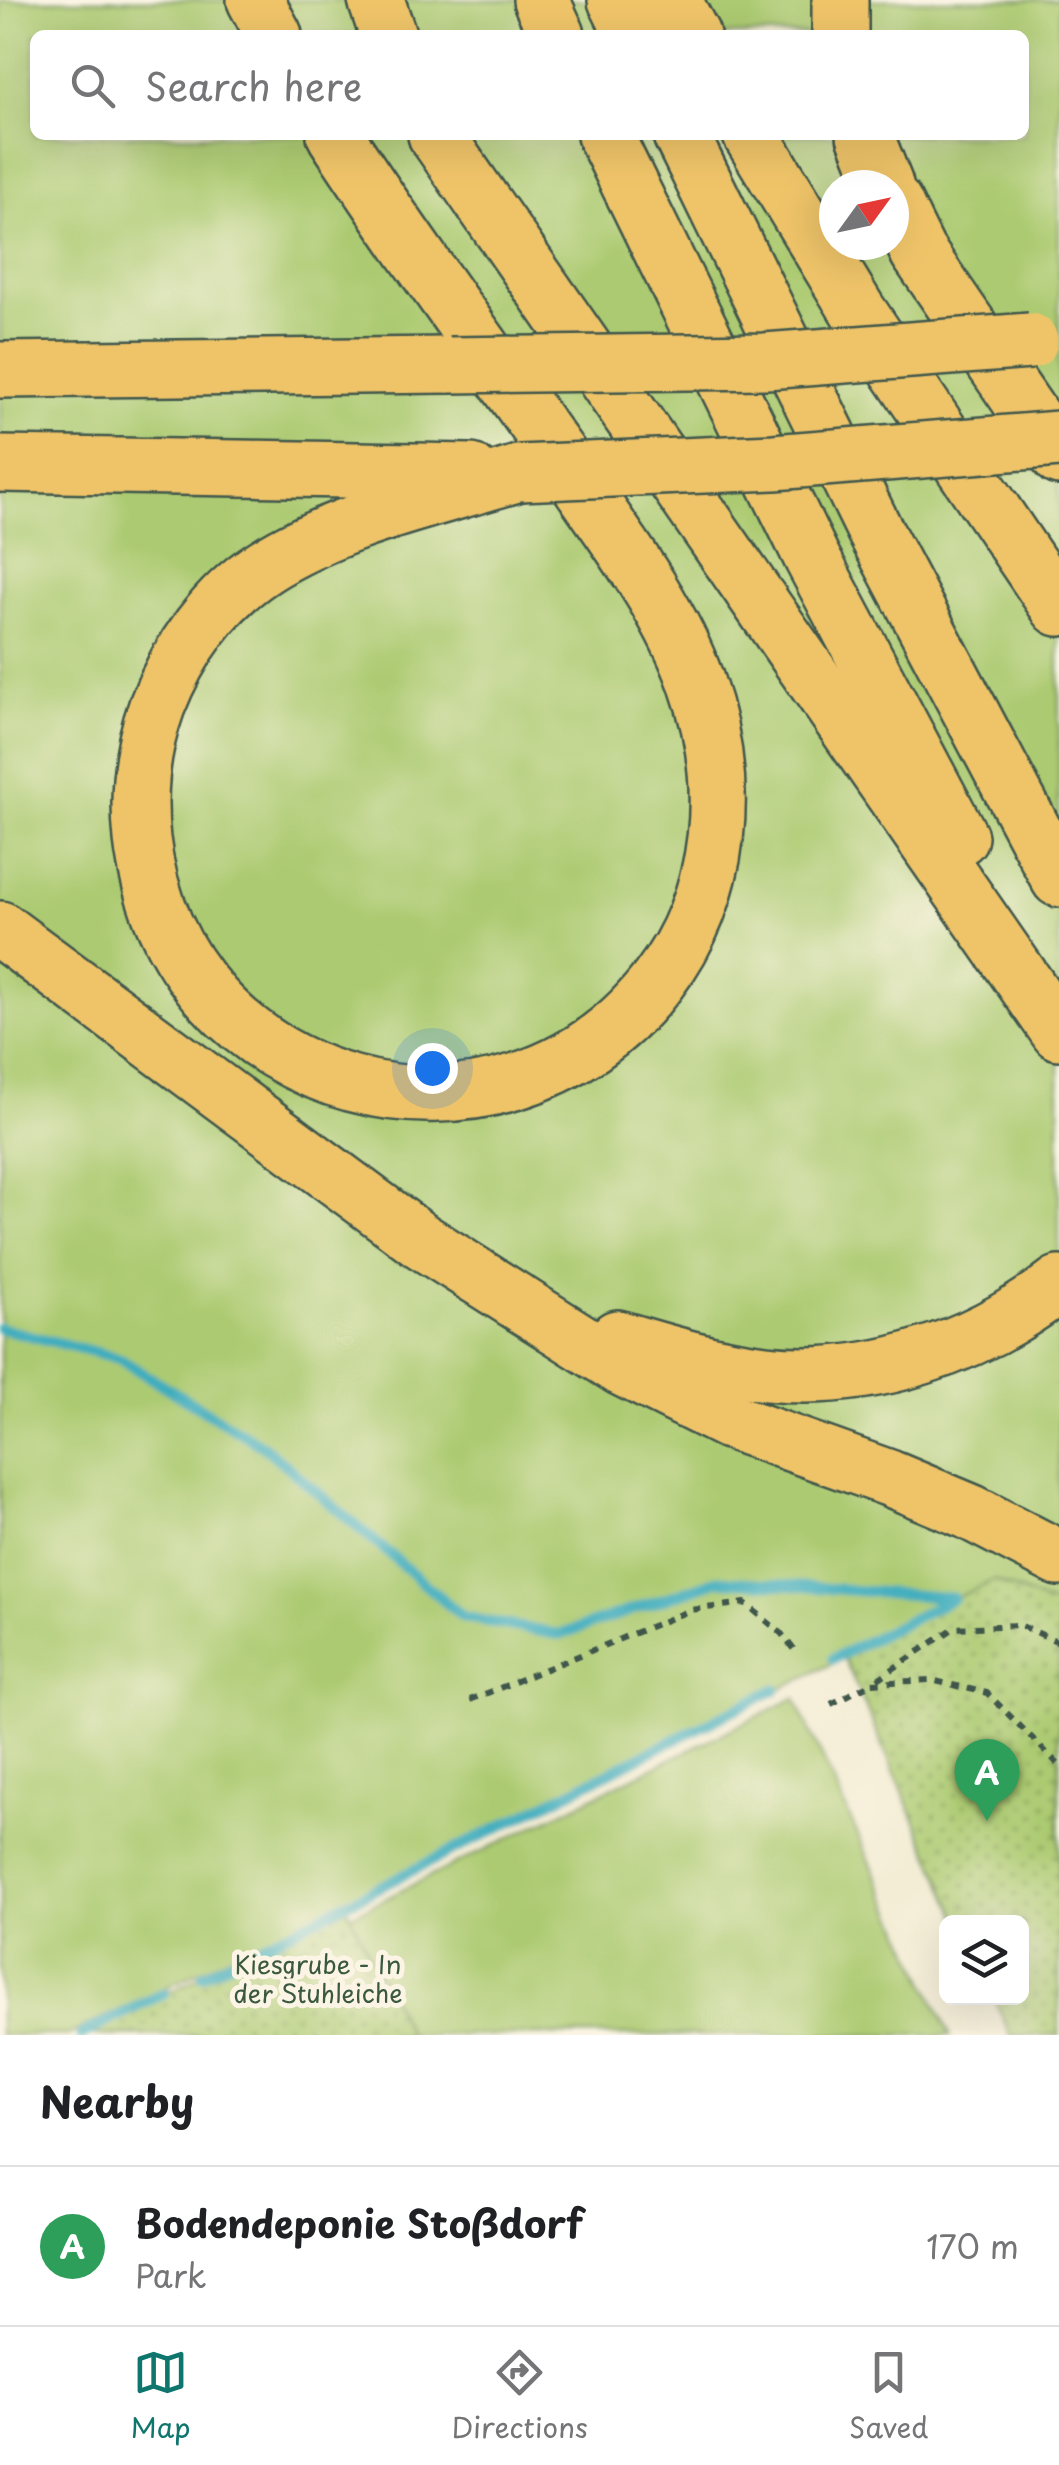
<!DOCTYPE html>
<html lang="en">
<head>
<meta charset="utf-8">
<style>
	body { margin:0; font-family:"Playpen Sans",sans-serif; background:#f2f2f2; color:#202124 }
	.controls { position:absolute; right:30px; bottom:30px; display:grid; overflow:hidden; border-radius:15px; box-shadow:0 10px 40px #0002 }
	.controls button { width:90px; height:90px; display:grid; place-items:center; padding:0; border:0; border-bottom:2px solid #e0e0e0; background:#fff; color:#202124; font:50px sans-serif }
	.compass { position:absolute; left:819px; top:170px; width:90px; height:90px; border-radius:50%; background:#fff; box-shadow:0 10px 40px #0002; rotate:57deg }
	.you { position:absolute; left:432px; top:1068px; width:35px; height:35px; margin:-25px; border:8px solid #fff; border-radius:50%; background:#1a73e8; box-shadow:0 0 0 15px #1a73e833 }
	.badge { display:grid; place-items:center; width:65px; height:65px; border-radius:50%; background:#0f766e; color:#fff; font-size:32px; font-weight:700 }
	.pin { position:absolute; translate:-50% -82px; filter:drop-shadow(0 2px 5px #0008) }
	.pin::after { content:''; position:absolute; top:52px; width:35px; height:30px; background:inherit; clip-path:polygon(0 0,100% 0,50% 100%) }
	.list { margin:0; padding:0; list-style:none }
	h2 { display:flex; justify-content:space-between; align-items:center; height:130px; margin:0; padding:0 40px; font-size:42px }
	h2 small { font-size:32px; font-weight:400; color:#757577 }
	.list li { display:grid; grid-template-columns:65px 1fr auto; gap:30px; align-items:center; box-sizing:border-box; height:160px; padding:0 40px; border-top:2px solid #e0e0e0 }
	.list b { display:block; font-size:38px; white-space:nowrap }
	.list p { margin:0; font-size:32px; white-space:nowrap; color:#757577 }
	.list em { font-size:32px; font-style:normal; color:#757577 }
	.icon { flex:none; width:55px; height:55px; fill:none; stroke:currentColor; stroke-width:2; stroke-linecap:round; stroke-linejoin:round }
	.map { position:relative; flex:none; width:1059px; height:2035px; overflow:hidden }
	.search { position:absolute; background:#fff; box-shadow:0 10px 40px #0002; left:30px; right:30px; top:30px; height:110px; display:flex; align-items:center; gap:25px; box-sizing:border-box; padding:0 35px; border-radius:15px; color:#757577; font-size:38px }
	.sheet { height:290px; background:#fff }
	nav { display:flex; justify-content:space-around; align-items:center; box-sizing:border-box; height:140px; border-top:2px solid #e0e0e0; background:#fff; font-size:28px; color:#757577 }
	nav a { display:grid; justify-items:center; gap:5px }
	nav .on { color:#0f766e }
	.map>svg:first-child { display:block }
</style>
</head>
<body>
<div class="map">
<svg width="1059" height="2035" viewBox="0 0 1059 2035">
	<defs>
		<pattern id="park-dots" width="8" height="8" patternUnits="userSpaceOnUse" patternTransform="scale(2.5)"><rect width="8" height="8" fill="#acca71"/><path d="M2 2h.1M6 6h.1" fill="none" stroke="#8ba55e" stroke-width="1.8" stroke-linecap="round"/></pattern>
	</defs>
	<rect width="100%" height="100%" fill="#fcf5e5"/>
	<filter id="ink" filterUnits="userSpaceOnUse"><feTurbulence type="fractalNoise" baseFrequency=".01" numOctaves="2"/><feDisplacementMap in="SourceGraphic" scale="20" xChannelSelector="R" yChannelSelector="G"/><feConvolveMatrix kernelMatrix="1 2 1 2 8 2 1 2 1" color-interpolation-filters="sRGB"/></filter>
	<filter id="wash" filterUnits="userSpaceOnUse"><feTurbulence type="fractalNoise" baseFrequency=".0048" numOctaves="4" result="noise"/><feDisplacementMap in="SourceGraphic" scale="40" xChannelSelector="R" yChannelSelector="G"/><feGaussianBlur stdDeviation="2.25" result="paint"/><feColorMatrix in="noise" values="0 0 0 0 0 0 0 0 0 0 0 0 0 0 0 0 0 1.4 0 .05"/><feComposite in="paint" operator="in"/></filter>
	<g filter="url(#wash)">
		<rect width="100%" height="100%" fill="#f2ebd2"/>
		<g fill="#acca71" stroke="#668452" stroke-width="2.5" fill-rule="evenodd">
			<path d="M0,0h1059v2035l-37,-37v-76h-56l-122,-264 -776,377h-68zM35,35h989v100h-989zM834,185h60v60h-60z"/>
			<polygon points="795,1698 950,2035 106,2035"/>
		</g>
		<g fill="url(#park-dots)" stroke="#668452" stroke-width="2.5">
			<polygon points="994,1580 1059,1608 1059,2035 1010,2035 994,1998 1022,1998 1022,1922 960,1922 841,1651"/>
			<polygon points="345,1904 409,2035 84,2035"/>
		</g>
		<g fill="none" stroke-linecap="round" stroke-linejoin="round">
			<g stroke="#40adbe" stroke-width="11">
				<polyline points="0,1328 118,1358 263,1446 463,1617 560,1635 718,1580 953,1598"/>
				<polyline points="833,1659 949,1600"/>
				<polyline points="203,1975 776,1689"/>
				<polyline points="81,2035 164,1993"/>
			</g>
		</g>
	</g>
	<g filter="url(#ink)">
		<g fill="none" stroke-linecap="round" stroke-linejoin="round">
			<g stroke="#3f574c" stroke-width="60">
				<g id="highway">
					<polyline points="255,0 274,35"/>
					<polyline points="376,0 388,35"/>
					<polyline points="541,0 557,35"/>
					<polyline points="616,0 633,35"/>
					<polyline points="673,0 692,35"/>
					<polyline points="840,0 840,35"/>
					<path d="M335,135c74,113 155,223 233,333 46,67 100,136 128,213 36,101 28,214 -38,300 -157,205 -486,116 -516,-142 -5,-45 -1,-89 15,-133 21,-55 58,-108 108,-140 74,-47 171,-67 254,-93"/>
					<polyline points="436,135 1059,1032"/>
					<polyline points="605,135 812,558 960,837"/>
					<polyline points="681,135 874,529 1059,879"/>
					<polyline points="751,135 858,311 1059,608"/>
					<polyline points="865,135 885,185"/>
					<polyline points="894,203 918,252 1059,457"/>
					<polyline points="0,370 449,365"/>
					<polyline points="0,464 471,472"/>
					<polyline points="0,929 420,1240 622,1368 726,1420 889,1478 970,1512 1059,1558"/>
					<path d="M617,1338c49,15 98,29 149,35 104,11 212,-25 293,-89"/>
				</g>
			</g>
			<g stroke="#3f574c" stroke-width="6" stroke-dasharray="8 8" stroke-linecap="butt">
				<polyline points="1059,1642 1019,1625 954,1628 872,1683 931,1680 987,1693 1059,1765"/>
				<polyline points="470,1700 691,1610 745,1603 781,1633 798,1655"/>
				<polyline points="831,1704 872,1683"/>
			</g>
			<use href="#highway" stroke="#efc469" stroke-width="55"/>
			<g stroke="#3f574c" stroke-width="60" stroke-linecap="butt">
				<g id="highway-bridge">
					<polyline points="449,365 765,361 1030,341"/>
					<polyline points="519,473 774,462 1059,439"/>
				</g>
			</g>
			<use href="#highway-bridge" stroke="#efc469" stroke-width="55"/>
		</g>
	</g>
	<g text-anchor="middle" stroke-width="10" stroke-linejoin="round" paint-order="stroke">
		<g font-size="25" fill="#3b5940" stroke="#fcf5e5">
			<text x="318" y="1974">Kiesgrube - In<tspan x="318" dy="29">der Stuhleiche</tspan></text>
		</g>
	</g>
</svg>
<div class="controls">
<button><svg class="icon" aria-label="layers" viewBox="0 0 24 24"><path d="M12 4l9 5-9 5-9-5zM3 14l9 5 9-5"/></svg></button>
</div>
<svg class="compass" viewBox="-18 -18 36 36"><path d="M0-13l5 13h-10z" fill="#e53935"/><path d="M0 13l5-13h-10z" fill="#757577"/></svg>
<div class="you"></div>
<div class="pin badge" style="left:987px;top:1821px;background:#2e9e5b">A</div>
<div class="search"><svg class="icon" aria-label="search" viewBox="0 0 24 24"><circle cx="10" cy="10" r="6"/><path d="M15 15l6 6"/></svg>Search here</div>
</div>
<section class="sheet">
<h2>Nearby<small></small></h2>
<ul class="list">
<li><span class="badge" style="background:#2e9e5b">A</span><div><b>Bodendeponie Stoßdorf</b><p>Park</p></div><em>170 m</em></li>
</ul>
</section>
<nav>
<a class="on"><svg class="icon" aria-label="map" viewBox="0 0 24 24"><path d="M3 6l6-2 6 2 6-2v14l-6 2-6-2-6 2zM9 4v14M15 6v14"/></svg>Map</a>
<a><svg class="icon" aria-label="directions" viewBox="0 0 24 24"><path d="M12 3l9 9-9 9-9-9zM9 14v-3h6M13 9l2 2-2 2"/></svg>Directions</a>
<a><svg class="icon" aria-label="saved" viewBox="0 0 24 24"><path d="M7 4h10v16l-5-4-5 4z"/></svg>Saved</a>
</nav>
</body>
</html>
